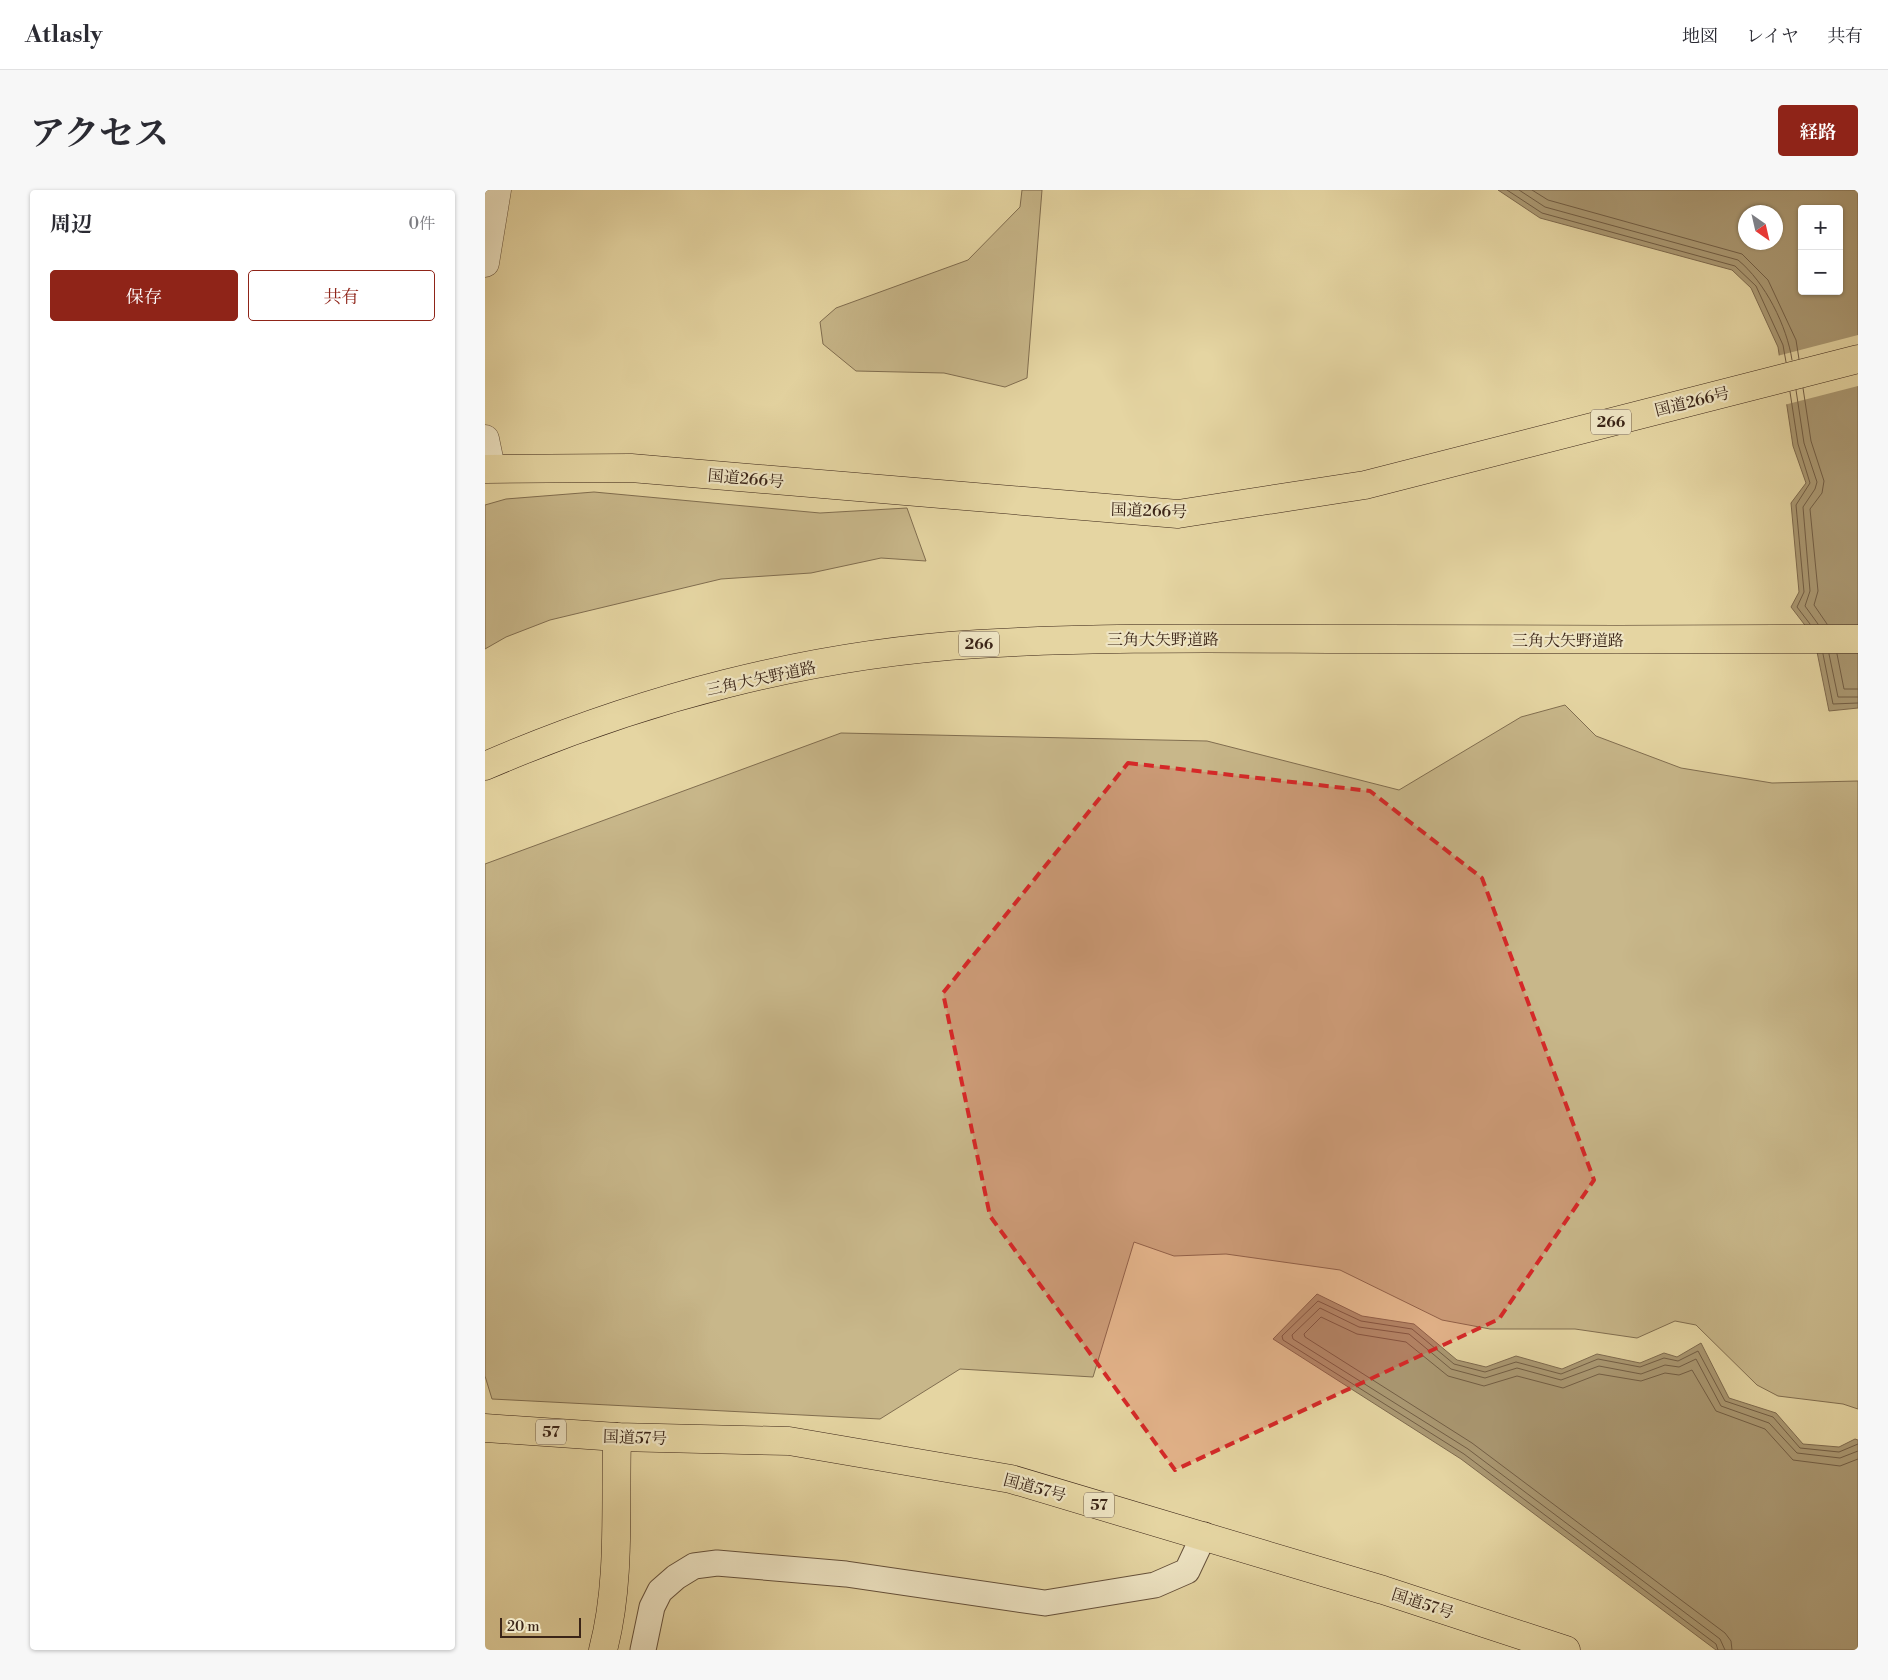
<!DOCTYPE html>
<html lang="ja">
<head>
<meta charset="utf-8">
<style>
	body { margin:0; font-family:"Libre Bodoni","Noto Serif JP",serif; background:#f7f7f7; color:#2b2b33 }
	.controls { position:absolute; right:15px; top:15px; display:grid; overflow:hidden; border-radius:5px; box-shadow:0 1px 4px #0004 }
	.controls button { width:45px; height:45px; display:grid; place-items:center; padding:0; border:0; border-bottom:1px solid #e1e1e2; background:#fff; color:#2b2b33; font:25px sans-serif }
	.compass { position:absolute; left:1253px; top:15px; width:45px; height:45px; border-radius:50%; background:#fff; box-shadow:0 1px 4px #0004; rotate:146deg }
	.scale { position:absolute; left:15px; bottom:12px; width:81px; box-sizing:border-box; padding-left:5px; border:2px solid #3a2417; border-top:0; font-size:14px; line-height:18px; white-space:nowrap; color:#3a2417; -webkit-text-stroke:4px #eee4c3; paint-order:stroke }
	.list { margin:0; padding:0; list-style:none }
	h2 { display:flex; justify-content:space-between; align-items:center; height:65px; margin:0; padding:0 20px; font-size:21px }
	h2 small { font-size:16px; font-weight:400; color:#7c7c81 }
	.actions { display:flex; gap:10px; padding:15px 20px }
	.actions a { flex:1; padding:11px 0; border:1px solid #8f2418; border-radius:5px; text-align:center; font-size:18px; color:#8f2418 }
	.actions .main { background:#8f2418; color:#fff }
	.map { position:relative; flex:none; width:1373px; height:1460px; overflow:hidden; border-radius:5px }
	header { display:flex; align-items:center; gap:30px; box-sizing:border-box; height:70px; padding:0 25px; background:#fff; border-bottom:1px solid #e1e1e2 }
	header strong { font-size:24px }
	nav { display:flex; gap:28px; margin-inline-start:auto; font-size:18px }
	.intro { display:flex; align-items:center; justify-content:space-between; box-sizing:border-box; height:120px; padding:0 30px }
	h1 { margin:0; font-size:35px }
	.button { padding:12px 22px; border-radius:5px; background:#8f2418; color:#fff; font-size:18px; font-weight:700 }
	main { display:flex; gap:30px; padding:0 30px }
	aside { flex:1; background:#fff; border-radius:5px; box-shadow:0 1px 4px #0004 }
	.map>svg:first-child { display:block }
</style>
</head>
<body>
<header>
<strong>Atlasly</strong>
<nav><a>地図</a><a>レイヤ</a><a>共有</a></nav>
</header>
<div class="intro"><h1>アクセス</h1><a class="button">経路</a></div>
<main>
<aside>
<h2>周辺<small>0件</small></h2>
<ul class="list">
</ul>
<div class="actions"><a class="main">保存</a><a>共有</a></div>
</aside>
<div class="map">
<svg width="1373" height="1460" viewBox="0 0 1373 1460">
	<rect width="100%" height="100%" fill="#e5d5a2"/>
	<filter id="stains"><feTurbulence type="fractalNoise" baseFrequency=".004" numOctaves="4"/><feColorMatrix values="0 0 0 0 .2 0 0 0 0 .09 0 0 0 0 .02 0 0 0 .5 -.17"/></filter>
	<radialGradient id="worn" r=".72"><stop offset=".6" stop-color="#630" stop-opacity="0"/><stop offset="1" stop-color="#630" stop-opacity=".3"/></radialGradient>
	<g fill="#c8b78a" stroke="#816e50">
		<polygon points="537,0 557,0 542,188 520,197 459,183 371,181 338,154 335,132 351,118 483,70 535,17"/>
		<polygon points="109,302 335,323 422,318 441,371 396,368 326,383 236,389 65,430 21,447 0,459 0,315 21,309"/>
		<polygon points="1080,515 1111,546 1196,578 1287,593 1373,591 1373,1219 1358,1214 1293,1206 1272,1195 1211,1135 1190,1131 1152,1148 1090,1139 1005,1139 957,1130 855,1080 741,1064 689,1066 649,1052 608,1187 475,1179 395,1229 7,1209 0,1186 0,674 356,543 722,551 914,600 1036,527"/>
	</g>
	<g fill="#ab9973" stroke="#7e6a4e" fill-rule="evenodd">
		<path d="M1013,0h360v518l-29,3 -15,-74 -23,-30 8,-15 -8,-89 15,-20 -13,-37 -15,-99 -27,-59 -19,-18 -192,-52zM1317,19h37v82h-37zM1260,22h30v30h-30z"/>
		<polygon points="832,1104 877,1126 929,1134 972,1170 1001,1177 1031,1166 1077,1179 1112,1164 1155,1173 1179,1163 1192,1167 1216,1153 1244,1208 1291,1223 1318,1254 1354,1257 1370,1249 1373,1250 1373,1460 1231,1460 976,1269 788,1149"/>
	</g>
	<polygon fill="#e5d5a2" points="1373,145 1373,196 1299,215 1292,166"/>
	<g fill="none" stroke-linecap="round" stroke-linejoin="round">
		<g stroke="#725e45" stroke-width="1">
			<polyline points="1022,0 1057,23 1250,76 1271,96 1298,155 1301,172"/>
			<path d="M1034,0l26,17 193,53c27,22 49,66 54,100"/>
			<polyline points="1047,0 1063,10 1257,64 1283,90 1311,150 1314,169"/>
			<polyline points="1318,198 1326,251 1339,291 1337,303 1325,319 1333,401 1329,415 1342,434"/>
			<polyline points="1311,200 1319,253 1332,292 1330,299 1318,317 1325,401 1320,416 1333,434"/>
			<polyline points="1305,202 1313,254 1325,293 1311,315 1319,402 1312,417 1325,434"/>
			<polyline points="1338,464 1348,514 1373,513"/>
			<polyline points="1344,464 1353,507 1373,507"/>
			<polyline points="1352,464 1359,499 1373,499"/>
			<polyline points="1233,1460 1231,1454 979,1264 798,1150 797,1146 833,1111 876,1131 927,1139 969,1174 1000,1182 1031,1172 1076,1184 1113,1169 1155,1177 1179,1168 1193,1171 1213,1161 1240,1211 1288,1227 1315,1258 1354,1262 1373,1254"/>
			<polyline points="1240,1460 1235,1449 983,1259 808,1149 807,1145 835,1118 874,1137 924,1144 966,1179 1000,1188 1032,1178 1076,1190 1114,1176 1156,1184 1180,1175 1194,1177 1211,1169 1236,1216 1284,1233 1312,1263 1355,1268 1373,1261"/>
			<polyline points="1247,1460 1246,1451 1240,1443 987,1253 820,1147 819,1144 836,1127 872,1144 921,1152 963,1186 999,1196 1032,1186 1078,1198 1114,1184 1156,1191 1180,1183 1194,1185 1207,1180 1231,1221 1280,1239 1308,1270 1355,1276 1373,1269"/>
		</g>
		<g stroke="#65503a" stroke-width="27">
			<polyline id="minor" points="158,1460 167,1417 175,1401 191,1387 209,1376 232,1373 361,1384 560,1413 670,1395 702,1381 719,1345"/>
		</g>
		<g stroke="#65503a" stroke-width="29">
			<g id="tertiary">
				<polyline points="0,73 12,0"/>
				<polyline points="0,249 6,278"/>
			</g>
		</g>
		<g stroke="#3a2417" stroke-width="29">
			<g id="trunk">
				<polyline points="0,279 146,278 693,324 880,295 1373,169"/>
				<polyline points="0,1238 132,1247 304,1251 526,1289 898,1400 1081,1460"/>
			</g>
		</g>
		<g stroke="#3a2417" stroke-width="29">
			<g id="motorway">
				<path d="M0,576c155,-67 324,-112 493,-122 132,-8 265,-5 398,-5 161,1 321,0 482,0"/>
				<path d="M118,1460c18,-68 12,-143 14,-213"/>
			</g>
		</g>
		<use href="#minor" stroke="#eee4c3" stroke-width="25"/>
		<use href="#tertiary" stroke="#eee4c3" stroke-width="28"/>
		<use href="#trunk" stroke="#e5d5a2" stroke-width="28"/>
		<use href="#motorway" stroke="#e5d5a2" stroke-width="28"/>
	</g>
	<path fill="#d62828" fill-opacity="0.2" stroke="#d62828" stroke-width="4" stroke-dasharray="10 6" stroke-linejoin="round" d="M643,573l242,28 112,87 112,302 -95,139 -324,151 -185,-254 -47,-223z"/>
	<g text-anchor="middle" stroke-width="4.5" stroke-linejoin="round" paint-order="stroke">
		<g fill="#eee4c3" stroke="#705e4b" stroke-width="1">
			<rect x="1106" y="219.5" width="40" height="25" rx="4"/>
			<rect x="474" y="441.5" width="40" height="25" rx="4"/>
			<rect x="51" y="1229.5" width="30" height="25" rx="4"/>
			<rect x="599" y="1302.5" width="30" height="25" rx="4"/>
		</g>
		<g font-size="15" font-weight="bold" fill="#3a2417">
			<text x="1126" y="237">266</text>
			<text x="494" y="459">266</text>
			<text x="66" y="1247">57</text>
			<text x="614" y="1320">57</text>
		</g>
		<g font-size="16" fill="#3a2417" stroke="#eee4c3">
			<text transform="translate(1207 211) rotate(-14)" y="6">国道266号</text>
			<text transform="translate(261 288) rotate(5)" y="6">国道266号</text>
			<text transform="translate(664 320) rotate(2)" y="6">国道266号</text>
			<text x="678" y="455">三角大矢野道路</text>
			<text x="1083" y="456">三角大矢野道路</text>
			<text transform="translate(276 488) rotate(-12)" y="6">三角大矢野道路</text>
			<text transform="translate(150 1247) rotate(2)" y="6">国道57号</text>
			<text transform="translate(550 1297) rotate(15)" y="6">国道57号</text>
			<text transform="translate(938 1413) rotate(18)" y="6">国道57号</text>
		</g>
	</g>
	<rect width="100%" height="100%" filter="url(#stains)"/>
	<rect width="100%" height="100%" fill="url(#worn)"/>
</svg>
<div class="controls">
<button>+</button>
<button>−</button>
</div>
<svg class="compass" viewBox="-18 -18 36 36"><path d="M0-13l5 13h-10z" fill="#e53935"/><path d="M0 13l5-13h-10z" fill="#7c7c81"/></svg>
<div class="scale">20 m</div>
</div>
</main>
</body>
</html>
